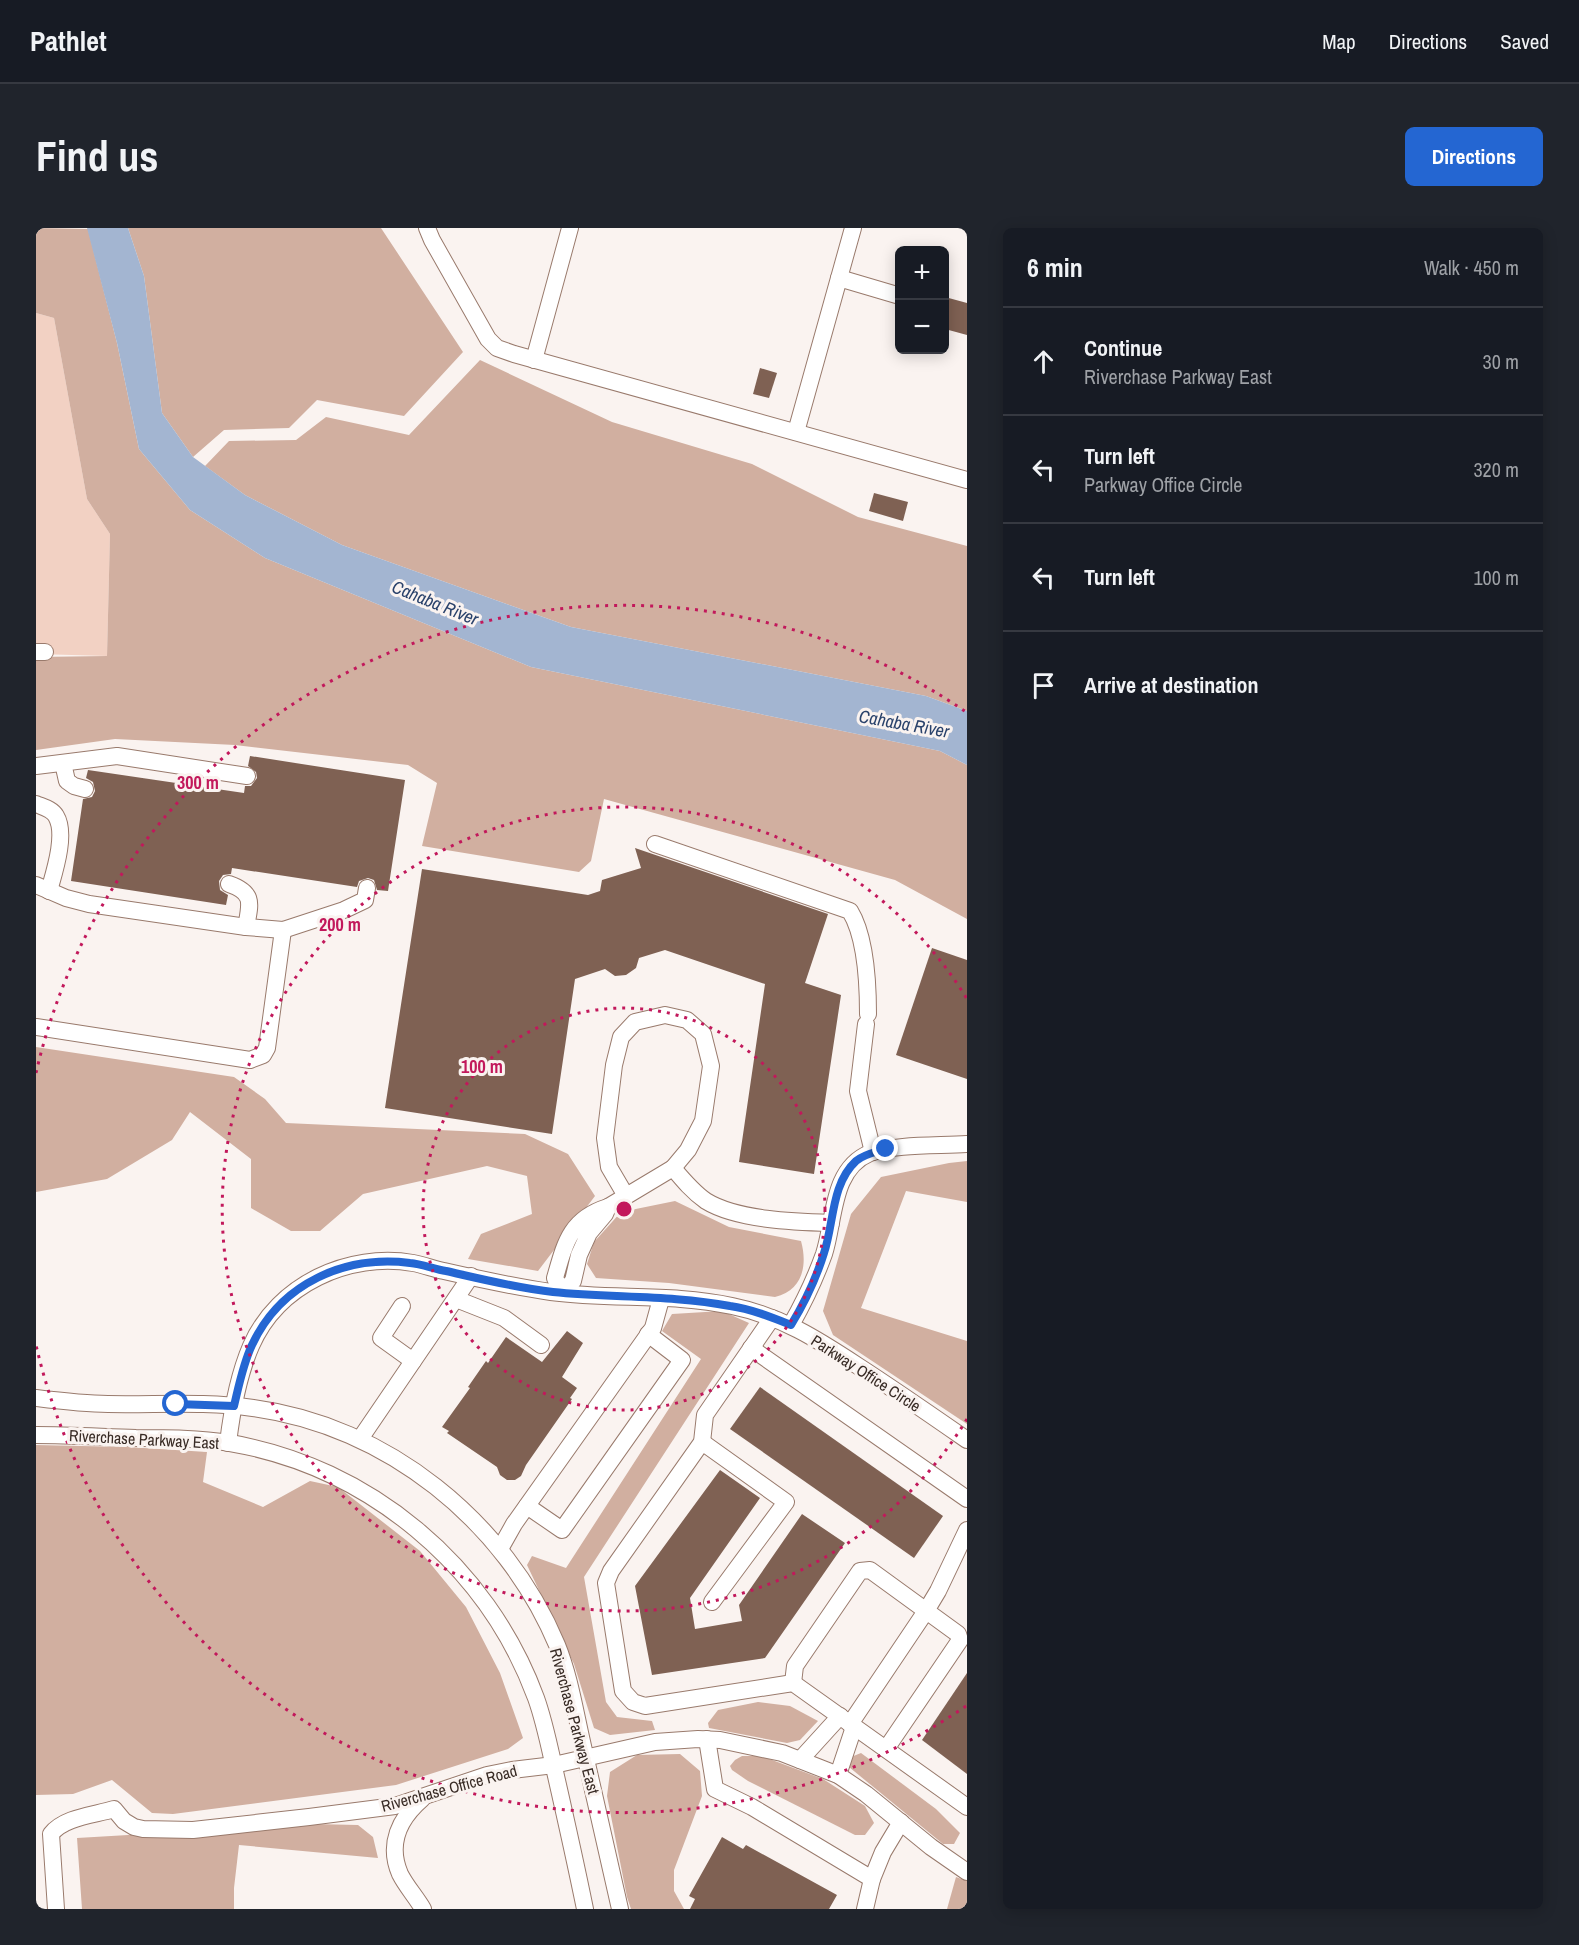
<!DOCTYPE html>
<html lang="en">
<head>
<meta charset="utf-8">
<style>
	body { margin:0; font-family:"Archivo Narrow",sans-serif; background:#20242c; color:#f1f3f6 }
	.controls { position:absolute; right:18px; top:18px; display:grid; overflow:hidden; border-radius:9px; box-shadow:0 3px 15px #0003 }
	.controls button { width:54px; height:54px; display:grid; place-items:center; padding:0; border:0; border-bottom:2px solid #363941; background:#171b24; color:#f1f3f6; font:30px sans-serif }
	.stop { position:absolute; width:18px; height:18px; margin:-14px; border:4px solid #2466d2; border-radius:50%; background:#fff }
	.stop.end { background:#2466d2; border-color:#fff; box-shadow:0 2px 6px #0008 }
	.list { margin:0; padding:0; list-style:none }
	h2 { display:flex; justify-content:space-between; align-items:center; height:78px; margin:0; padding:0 24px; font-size:26px }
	h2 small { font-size:20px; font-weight:400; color:#9ea1a6 }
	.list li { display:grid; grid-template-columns:39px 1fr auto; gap:18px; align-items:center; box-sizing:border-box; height:108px; padding:0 24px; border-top:2px solid #363941 }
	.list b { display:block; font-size:22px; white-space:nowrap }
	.list p { margin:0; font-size:20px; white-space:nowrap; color:#9ea1a6 }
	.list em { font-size:20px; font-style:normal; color:#9ea1a6 }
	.icon { flex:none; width:33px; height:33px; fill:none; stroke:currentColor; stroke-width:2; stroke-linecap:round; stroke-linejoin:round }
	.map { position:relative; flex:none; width:931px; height:1681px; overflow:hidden; border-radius:9px }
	header { display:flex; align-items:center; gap:36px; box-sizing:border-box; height:84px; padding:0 30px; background:#171b24; border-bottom:2px solid #363941 }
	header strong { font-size:28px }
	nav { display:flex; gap:33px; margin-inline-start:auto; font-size:21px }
	.intro { display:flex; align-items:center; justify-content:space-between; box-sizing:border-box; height:144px; padding:0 36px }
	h1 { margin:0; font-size:42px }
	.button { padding:15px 27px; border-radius:9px; background:#2466d2; color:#fff; font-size:21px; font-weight:700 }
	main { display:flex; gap:36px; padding:0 36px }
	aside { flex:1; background:#171b24; border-radius:9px; box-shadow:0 3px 15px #0003 }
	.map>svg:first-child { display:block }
</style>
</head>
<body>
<header>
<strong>Pathlet</strong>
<nav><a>Map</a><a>Directions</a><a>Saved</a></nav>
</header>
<div class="intro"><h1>Find us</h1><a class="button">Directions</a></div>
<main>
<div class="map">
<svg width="931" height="1681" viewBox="0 0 931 1681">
	<rect width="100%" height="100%" fill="#faf3f0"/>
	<polygon fill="#f2d1c3" points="0,85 18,90 51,271 74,306 71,428 0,426"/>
	<g fill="#d1afa0">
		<polygon points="0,0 52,1 81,115 103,221 154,282 229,330 495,439 904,523 931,537 931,691 859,652 568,571 555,633 543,644 386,618 401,555 372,537 199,517 79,511 0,522 0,429 71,428 74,306 51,271 18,90 0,85"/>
		<polygon points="92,0 345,0 427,124 368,188 281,172 253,200 188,202 157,229 126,185 108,48"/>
		<polygon points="444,132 576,194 716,236 822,289 931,318 931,483 890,468 535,399 306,317 209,267 169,238 193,213 260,212 290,189 373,207"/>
		<polygon points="0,819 198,849 229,871 250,895 489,906 532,926 559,968 502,1043 432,1031 445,1006 496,986 491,948 451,938 327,966 284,1003 255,1003 215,980 215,931 154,884 136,912 71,951 0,964"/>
		<polygon points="931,933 931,974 870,963 825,1080 931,1113 931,1196 797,1107 787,1083 815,986 845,949 913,935"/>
		<path d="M639,973l54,26 72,14c7,25 1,50 -26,56l-106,-14 -73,-5 -9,-14 7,-22 27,-30z"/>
		<polygon points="686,1083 713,1095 548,1349 570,1474 581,1489 616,1493 619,1502 574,1507 558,1500 538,1436 491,1337 496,1328 530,1340 665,1131 626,1103 636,1086"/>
		<polygon points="0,1217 92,1219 171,1224 167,1254 227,1279 274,1253 302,1259 384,1323 430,1379 464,1445 487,1510 472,1521 360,1557 137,1586 116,1585 76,1552 37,1566 0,1567"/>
		<polygon points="722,1474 754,1478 782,1493 764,1512 751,1515 673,1500 672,1495 682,1482"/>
		<polygon points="825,1525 900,1581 924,1605 918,1616 907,1616 813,1539 815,1529"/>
		<polygon points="644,1526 664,1543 666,1568 638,1642 638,1663 648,1681 595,1681 591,1669 571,1568 574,1544 601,1527"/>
		<polygon points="706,1528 725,1528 787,1551 829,1578 838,1595 829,1607 819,1607 712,1553 696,1542 694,1538 699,1532"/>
		<polygon points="277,1596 322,1597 337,1609 342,1630 203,1617 198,1660 198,1681 46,1681 41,1610"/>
		<polygon points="920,1649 931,1653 931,1681 911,1681"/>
	</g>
	<polygon fill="#a3b5d1" points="51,0 92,0 108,48 126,185 157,229 209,267 306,317 535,399 890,468 931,483 931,537 904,523 495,439 229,330 154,282 103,221 81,115"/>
	<g fill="#7f6153">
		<polygon points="909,69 931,75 931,107 909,101"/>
		<polygon points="724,140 741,145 733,170 717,166"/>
		<polygon points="838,265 872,274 867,293 833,283"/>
		<polygon points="214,528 369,552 352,663 341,662 338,652 332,650 323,653 321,659 196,640 195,646 187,647 183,653 184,662 192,667 190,677 35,653 47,571 56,569 59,563 57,554 50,550 52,542 208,565 209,558 215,558 221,550 220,544 212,538"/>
		<polygon points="599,620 792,686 769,755 805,767 778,946 703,934 729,756 629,722 603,730 600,740 590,747 579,748 569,741 539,751 516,906 349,880 386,641 552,667 564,663 566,652 605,640"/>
		<polygon points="896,720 931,732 931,851 860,827"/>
		<polygon points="531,1103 547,1115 526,1149 541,1160 534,1170 536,1171 490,1237 485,1248 479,1252 471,1252 464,1247 461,1239 411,1205 413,1203 406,1199 434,1160 432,1159 450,1133 452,1135 470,1109 506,1134"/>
		<polygon points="724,1159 907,1288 878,1330 694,1201"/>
		<polygon points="684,1242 724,1270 654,1370 659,1401 706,1393 703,1377 766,1286 809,1315 729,1430 616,1447 599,1358"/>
		<polygon points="931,1445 931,1546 886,1512"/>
		<polygon points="686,1609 707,1621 710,1617 801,1667 793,1681 654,1681 659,1671 653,1668"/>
	</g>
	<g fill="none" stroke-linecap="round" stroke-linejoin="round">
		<g stroke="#997a6c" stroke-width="18">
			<g id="minor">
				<polyline points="391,0 396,12 452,111 461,120 478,126 931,252"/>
				<polyline points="803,50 864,68"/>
				<polyline points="498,132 534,0"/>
				<polyline points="760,204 817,0"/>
				<polyline points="0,424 9,424"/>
				<polyline points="27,535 31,553 38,558 49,561"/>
				<polyline points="0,538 81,528 211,548"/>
				<path d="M0,576c7,3 16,5 20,12 11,18 -2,57 -7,75"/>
				<path d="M619,616l195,67c16,26 18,72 18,103"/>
				<path d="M193,656c26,9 21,20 17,43"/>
				<polyline points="0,657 30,670 53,676 210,699 247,702 308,682 329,672 331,660"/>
				<polyline points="830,796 822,863 837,924"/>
				<polyline points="0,799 214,832 227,827 231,820 247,702"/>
				<path d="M637,940c10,12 20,24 33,33 31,19 89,21 125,22"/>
				<polyline points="572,979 637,940 652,922 667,893 675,838 667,806 651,792 629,787 599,794 585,809 578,837 569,910 573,939 590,968"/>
				<path d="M572,979l-3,7 -16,19 -10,22 -6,26 -11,12 -7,-15c10,-35 15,-59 53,-71z"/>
				<polyline points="420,1071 468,1090 505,1117"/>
				<polyline points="366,1078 345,1110 377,1133"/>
				<polyline points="736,1090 669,1187 666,1214 575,1343 570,1355 587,1463 597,1474 609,1478 757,1455 931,1579"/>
				<path d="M755,1097c13,-23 24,-46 33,-71 11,-34 7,-85 46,-101 25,-9 70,-7 97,-9"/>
				<polyline points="715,1120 931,1271"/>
				<path d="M0,1170c24,3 48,6 72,6 48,1 97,-3 145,4 134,18 252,113 304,237 13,32 18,67 26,101 12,54 25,108 37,163"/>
				<path d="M0,1207c33,0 66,2 100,3 31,0 63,0 94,5 139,24 257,122 306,255 9,25 14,52 20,78 10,44 20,89 29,133"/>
				<polyline points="324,1211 435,1048"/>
				<polyline points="666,1214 750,1274 676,1374"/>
				<path d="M192,1215c4,-33 10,-67 23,-97 27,-62 98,-94 162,-83 11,2 21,6 31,8 35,8 71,16 107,21 60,8 122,1 181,14 49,10 85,33 126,60 37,24 73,49 109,74"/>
				<polyline points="491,1278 526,1302 646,1132 612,1106"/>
				<polyline points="464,1321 478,1296 617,1100 625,1071"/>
				<polyline points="757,1455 759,1438 824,1343 834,1342 922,1406 924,1412 850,1521"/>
				<polyline points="814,1496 890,1383 902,1363 931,1302"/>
				<polyline points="671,1511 679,1561 716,1579 836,1651 847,1624 865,1594"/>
				<polyline points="764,1532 804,1488"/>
				<polyline points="802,1547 818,1499"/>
				<path d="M386,1571c-22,19 -35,45 -22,75 6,12 16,23 23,35"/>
				<path d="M20,1681l-5,-75c13,-17 44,-19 63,-25l10,12 10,6 9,2 50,1 116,-13 86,-11 92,-31 25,-5 42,-5 101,-23 43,-3 22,1 62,13 56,22 28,19 65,53 36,25"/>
				<polyline points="829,1681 836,1651"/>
			</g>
		</g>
		<use href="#minor" stroke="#fff" stroke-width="16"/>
	</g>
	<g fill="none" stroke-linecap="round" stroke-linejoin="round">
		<path stroke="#2466d2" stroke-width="8" d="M140,1176l58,2c5,-21 9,-42 18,-61 29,-62 93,-90 158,-82 12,1 24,6 36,8 35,8 71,17 107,21 59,6 119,3 177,14 21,3 41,11 61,19 14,-23 25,-46 33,-72 10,-29 7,-69 32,-92 8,-7 20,-9 30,-12"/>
	</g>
	<g fill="none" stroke="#c2185b" stroke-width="3" stroke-dasharray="3 6">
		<circle cx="588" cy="981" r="201"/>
		<path d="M931 1191A402 402 0 1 1 931 771"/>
		<path d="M930 1478A603 603 0 0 1 0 1117M0 845A603 603 0 0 1 930 484"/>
	</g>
	<g text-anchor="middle" stroke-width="6" stroke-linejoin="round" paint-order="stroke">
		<g font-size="16" fill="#382b25" stroke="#faf3f0">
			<text transform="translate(830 1145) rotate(33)" y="6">Parkway Office Circle</text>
			<text transform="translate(108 1211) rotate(3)" y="6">Riverchase Parkway East</text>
			<text transform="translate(539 1493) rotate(75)" y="6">Riverchase Parkway East</text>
			<text transform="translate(413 1560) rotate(-15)" y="6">Riverchase Office Road</text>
		</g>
		<g font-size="18" font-style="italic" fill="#2a426b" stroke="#faf3f0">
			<text transform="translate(399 375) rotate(22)" y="6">Cahaba River</text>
			<text transform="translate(868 496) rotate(10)" y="6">Cahaba River</text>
		</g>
	</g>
	<circle cx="588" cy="981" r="9" fill="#c2185b" stroke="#faf3f0" stroke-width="3"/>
	<g font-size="18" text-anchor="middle" font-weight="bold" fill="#c2185b" stroke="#faf3f0" stroke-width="6" stroke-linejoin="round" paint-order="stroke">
		<text x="162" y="561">300 m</text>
		<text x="304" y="703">200 m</text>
		<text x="446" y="845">100 m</text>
	</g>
</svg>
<div class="controls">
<button>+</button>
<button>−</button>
</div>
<div class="stop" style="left:140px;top:1176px"></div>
<div class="stop end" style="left:850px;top:921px"></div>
</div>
<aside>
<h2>6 min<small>Walk · 450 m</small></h2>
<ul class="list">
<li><svg class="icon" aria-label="ahead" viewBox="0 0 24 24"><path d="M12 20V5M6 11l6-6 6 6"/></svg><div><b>Continue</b><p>Riverchase Parkway East</p></div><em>30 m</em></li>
<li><svg class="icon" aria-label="left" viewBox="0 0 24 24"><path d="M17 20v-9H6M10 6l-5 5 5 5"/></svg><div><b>Turn left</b><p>Parkway Office Circle</p></div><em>320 m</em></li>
<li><svg class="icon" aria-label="left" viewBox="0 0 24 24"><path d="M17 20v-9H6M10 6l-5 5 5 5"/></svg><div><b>Turn left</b></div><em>100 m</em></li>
<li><svg class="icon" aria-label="arrive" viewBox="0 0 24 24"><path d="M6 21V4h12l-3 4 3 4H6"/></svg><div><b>Arrive at destination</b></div></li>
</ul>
</aside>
</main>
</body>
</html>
